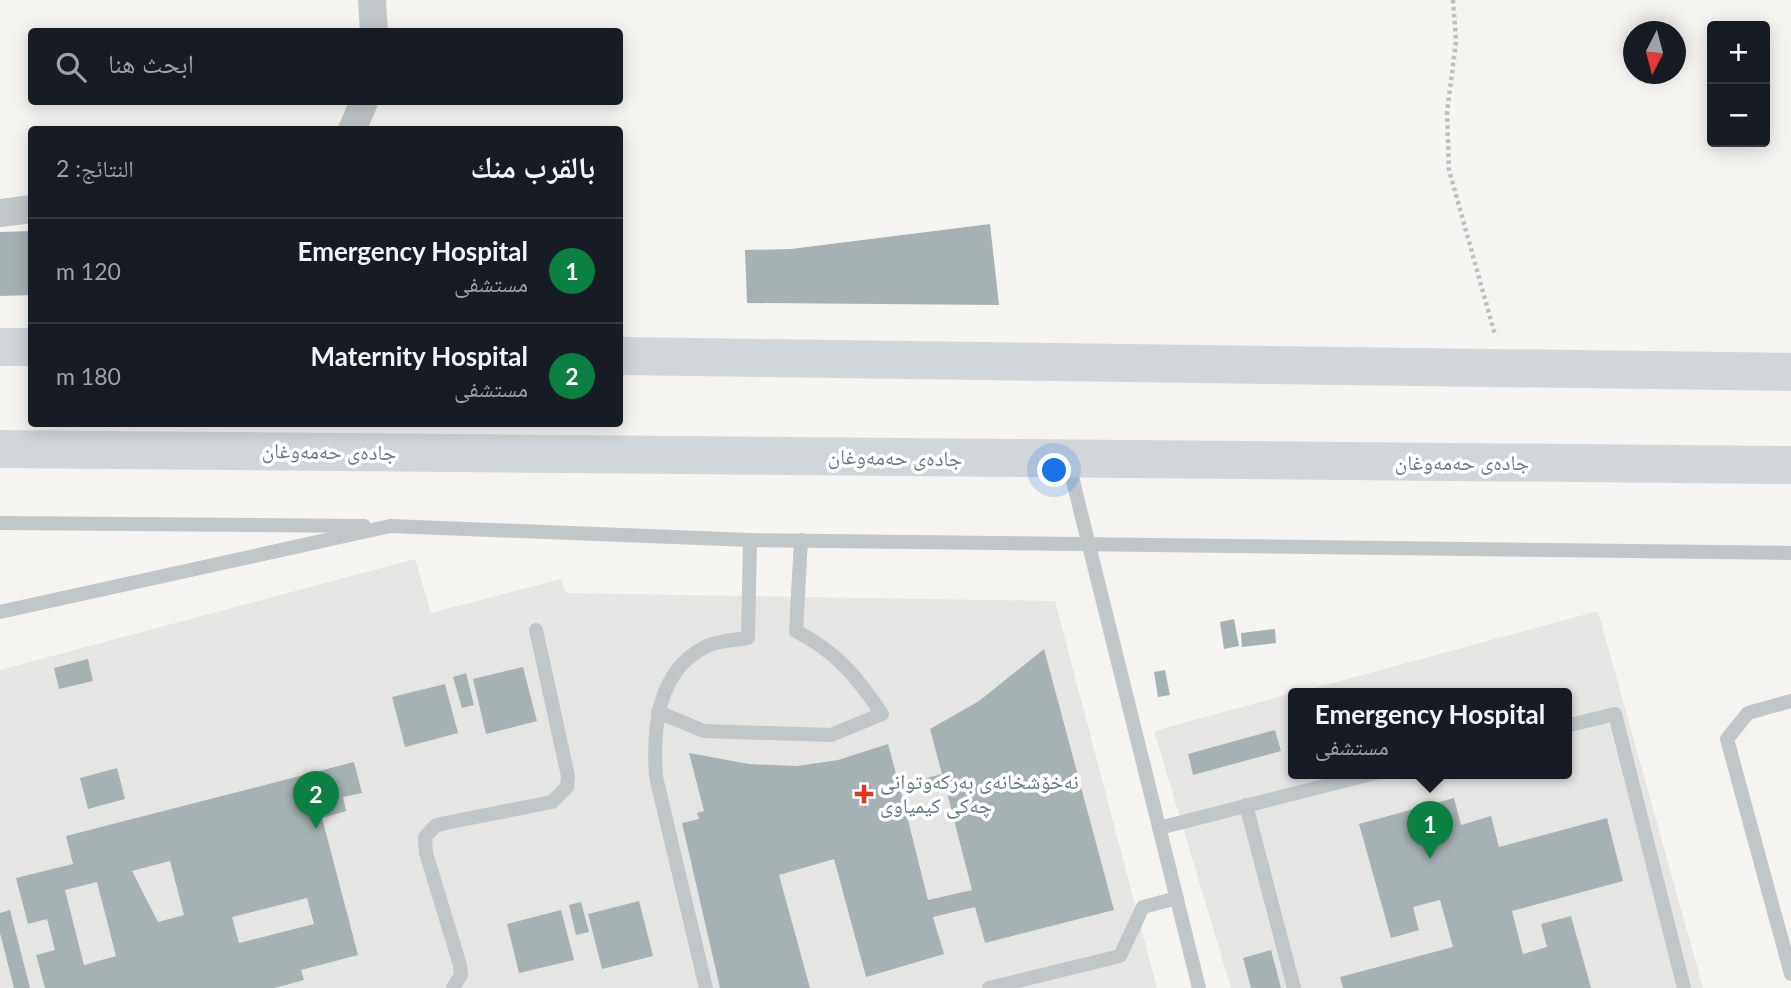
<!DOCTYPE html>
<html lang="ar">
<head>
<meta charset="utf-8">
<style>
	body { margin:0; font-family:Lato,"Noto Naskh Arabic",sans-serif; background:#242831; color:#f1f3f6; direction:rtl }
	.controls { position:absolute; right:21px; top:21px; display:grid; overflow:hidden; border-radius:7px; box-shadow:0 4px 18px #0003 }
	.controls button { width:63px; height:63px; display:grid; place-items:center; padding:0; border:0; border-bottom:2px solid #363941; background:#171b24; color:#f1f3f6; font:35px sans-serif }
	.compass { position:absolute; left:1623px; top:21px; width:63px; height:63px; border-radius:50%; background:#171b24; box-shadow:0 4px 18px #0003; rotate:186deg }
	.you { position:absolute; left:1055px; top:471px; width:24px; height:24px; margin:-18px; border:5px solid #fff; border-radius:50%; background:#1a73e8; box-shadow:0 0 0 10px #1a73e833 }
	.badge { display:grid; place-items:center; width:46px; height:46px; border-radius:50%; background:#0b8043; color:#fff; font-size:23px; font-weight:700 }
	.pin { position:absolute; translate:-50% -58px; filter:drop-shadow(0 2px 4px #0008) }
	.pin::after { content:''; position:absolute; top:37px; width:24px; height:21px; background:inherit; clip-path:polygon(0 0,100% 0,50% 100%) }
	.popup { position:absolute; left:1288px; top:688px; width:284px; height:91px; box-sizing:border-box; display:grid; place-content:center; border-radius:7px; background:#171b24; filter:drop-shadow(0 2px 5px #0005); font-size:23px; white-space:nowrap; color:#9ea1a6 }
	.popup b { font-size:26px; color:#f1f3f6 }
	.popup::after { content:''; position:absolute; left:50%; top:100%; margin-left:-14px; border:14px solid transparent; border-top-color:#171b24 }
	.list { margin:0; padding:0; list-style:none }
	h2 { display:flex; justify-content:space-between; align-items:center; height:91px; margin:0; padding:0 28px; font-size:30px }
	h2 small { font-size:23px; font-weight:400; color:#9ea1a6 }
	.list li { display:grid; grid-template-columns:46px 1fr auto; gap:21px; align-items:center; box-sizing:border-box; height:105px; padding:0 28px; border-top:2px solid #363941 }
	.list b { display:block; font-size:26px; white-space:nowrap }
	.list p { margin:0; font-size:23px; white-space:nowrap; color:#9ea1a6 }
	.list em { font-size:23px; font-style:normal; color:#9ea1a6 }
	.icon { flex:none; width:38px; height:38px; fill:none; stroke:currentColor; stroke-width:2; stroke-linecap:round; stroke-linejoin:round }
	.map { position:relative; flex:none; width:1791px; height:988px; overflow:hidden; direction:ltr }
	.search { position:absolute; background:#171b24; box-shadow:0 4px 18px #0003; left:28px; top:28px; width:595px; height:77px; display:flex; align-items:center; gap:18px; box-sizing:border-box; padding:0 24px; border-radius:7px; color:#9ea1a6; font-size:26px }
	.panel { position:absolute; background:#171b24; box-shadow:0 4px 18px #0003; left:28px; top:126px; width:595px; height:301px; border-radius:7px; direction:rtl }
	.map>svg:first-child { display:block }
</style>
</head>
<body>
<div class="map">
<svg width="1791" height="988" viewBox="0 0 1791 988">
	<rect width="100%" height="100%" fill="#f5f4f0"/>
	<g fill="#e5e6e4">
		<polygon points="415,559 431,613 561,579 566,593 1055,601 1157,988 0,988 0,670"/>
		<polygon points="1598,611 1703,988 1231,988 1154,731 1293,693 1294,773 1566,773 1566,693 1296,693"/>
	</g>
	<g fill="#a6b1b4" fill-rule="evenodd">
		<polygon points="990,224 999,305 747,303 745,250 791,249"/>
		<polygon points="32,231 32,295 0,296 0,232"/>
		<polygon points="1234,619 1239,646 1224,649 1220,622"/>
		<polygon points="1275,629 1276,643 1242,647 1241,633"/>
		<path d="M1044,649l70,261 -129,33 -10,-36 -42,10 11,37 -78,23 -32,-118 -55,16 31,113h-90l-38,-165 17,-4 -2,-6 7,-2 -15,-58 60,11 48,2 41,-6 50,-16 11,41 43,-11 -12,-45 49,-28zM944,781l28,109 -44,10 -27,-108z"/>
		<polygon points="88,659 93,681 59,689 54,668"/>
		<polygon points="523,667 537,721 486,734 473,679"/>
		<polygon points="1165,670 1170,695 1158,697 1154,672"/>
		<polygon points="466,673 474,705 462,708 453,677"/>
		<polygon points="445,684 458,733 405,747 392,697"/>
		<polygon points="1275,730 1281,751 1193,775 1188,754"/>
		<path d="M354,762l8,31 -19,4 3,14 -24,7 36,137 -57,15 3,10 -30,8h-229l-9,-33 19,-5 -8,-31 -19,5 -12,-46 57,-14 -7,-28zM170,861l14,54 -26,7 -26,-51zM97,882l19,74 -32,9 -19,-75zM307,898l7,26 -75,19 -7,-26z"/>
		<polygon points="117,768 125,799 88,809 80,778"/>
		<polygon points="1454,798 1461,825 1491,816 1499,847 1607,818 1623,881 1512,911 1523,954 1547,947 1541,924 1571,916 1591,988 1343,988 1340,977 1453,947 1440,900 1413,907 1419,930 1391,938 1359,824"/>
		<polygon points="639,901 653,956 602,969 588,914"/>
		<polygon points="581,902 589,932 576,935 569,905"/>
		<polygon points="10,910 30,988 14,988 0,933 0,913"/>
		<polygon points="561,910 574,960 519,973 507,924"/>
		<polygon points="1271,950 1281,988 1251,988 1243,958"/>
	</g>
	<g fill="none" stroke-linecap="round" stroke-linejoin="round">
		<polyline stroke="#bbbebf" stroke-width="4.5" stroke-dasharray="3.5 3.5" stroke-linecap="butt" points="1453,0 1456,41 1447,113 1449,170 1495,335"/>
		<g stroke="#c1c6c8" stroke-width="14">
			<polyline points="1068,461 1199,988"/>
			<polyline points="0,523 364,526"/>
			<polyline points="0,612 390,526 750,540 1791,553"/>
			<polyline points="1791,701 1748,713 1727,739 1791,974"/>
			<path d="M658,712l46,19 127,4 51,-21c-26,-38 -44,-61 -86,-83l5,-91"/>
			<polyline points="1566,726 1615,714 1684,988"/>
			<polyline points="1246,805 1294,988"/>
			<polyline points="1159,828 1375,773"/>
			<polyline points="453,988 461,975 460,965 426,853 425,837 435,826 445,823 552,802 567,787 568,776 536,630"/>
			<path d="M706,988l-50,-211c-3,-47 0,-105 49,-130 11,-6 30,-7 43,-9l2,-98"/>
			<polyline points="989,988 1120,956 1143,907 1177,898"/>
		</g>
		<g stroke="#c1c6c8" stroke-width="28">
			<polyline points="372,0 374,32"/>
			<polyline points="352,130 364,102"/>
			<polyline points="0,213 32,209"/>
		</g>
		<g stroke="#d1d6da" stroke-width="38">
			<polyline points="0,347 32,347"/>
			<polyline points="620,356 1791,372"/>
			<polyline points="0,449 1791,465"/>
		</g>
	</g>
	<path fill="#e6331f" stroke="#fff" stroke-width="2.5" d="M860.5 783.5h7v7h7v7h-7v7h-7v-7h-7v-7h7z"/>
	<g text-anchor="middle" stroke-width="7" stroke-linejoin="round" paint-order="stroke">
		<g font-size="21" fill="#637882" stroke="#fff">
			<text transform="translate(329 452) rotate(1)" y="7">جادەی حەمەوغان</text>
			<text transform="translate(895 458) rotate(1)" y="7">جادەی حەمەوغان</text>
			<text x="1462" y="470">جادەی حەمەوغان</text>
		</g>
		<g font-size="21" fill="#637882" stroke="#fff" text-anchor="start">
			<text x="880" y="789">نەخۆشخانەی بەرکەوتوانی<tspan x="880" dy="24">چەکی کیمیاوی</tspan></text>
		</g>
	</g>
</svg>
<div class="controls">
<button>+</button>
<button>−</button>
</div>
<svg class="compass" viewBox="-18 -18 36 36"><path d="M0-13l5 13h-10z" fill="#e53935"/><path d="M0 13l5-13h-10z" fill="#9ea1a6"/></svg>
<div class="you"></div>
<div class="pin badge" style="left:1430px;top:859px">1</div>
<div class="popup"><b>Emergency Hospital</b>مستشفى</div>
<div class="pin badge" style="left:316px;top:829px">2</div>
<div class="search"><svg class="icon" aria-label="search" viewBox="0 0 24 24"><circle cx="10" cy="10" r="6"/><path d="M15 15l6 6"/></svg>ابحث هنا</div>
<section class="panel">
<h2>بالقرب منك<small>النتائج: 2</small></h2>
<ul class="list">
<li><span class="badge">1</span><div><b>Emergency Hospital</b><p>مستشفى</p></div><em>120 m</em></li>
<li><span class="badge">2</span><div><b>Maternity Hospital</b><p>مستشفى</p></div><em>180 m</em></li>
</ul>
</section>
</div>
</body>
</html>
